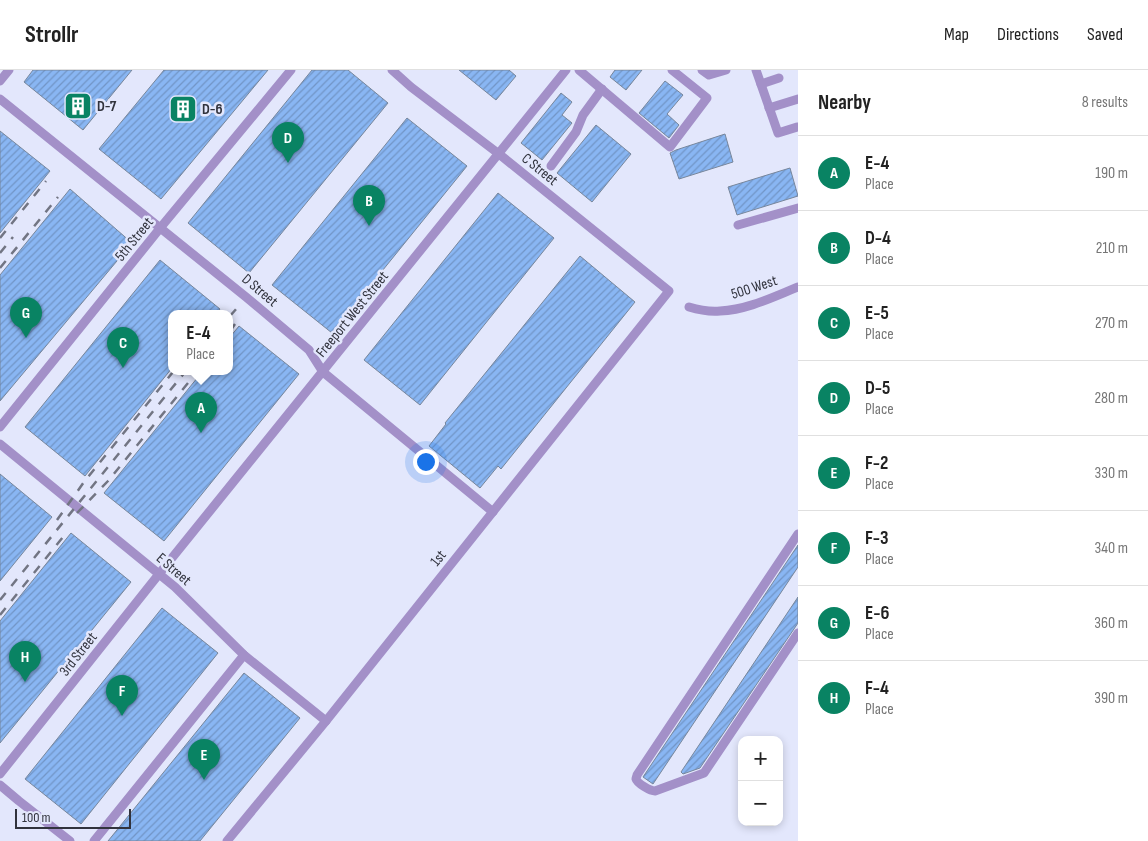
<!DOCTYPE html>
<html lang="en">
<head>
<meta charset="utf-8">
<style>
	body { margin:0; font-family:"Sofia Sans Condensed",sans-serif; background:#f2f2f2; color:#222 }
	.controls { position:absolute; right:15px; bottom:15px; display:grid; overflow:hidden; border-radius:10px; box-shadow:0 2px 8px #0003 }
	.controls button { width:45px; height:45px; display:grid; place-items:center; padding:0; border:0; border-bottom:1px solid #e0e0e0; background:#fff; color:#222; font:25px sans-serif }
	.scale { position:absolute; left:15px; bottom:12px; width:116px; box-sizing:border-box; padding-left:5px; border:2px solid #31333d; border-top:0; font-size:14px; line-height:18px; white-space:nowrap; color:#31333d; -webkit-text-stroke:4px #e3e7fc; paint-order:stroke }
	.you { position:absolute; left:425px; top:391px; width:18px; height:18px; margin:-12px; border:4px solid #fff; border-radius:50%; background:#1a73e8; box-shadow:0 0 0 8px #1a73e833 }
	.badge { display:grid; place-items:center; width:32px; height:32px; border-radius:50%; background:#098363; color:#fff; font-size:16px; font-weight:700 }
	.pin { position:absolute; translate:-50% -41px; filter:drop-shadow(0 1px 2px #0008) }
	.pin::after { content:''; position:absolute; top:26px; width:18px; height:15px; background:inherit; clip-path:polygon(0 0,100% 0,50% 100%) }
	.popup { position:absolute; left:168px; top:240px; width:65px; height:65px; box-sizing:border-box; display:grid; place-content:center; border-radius:10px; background:#fff; filter:drop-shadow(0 1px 4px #0005); font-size:16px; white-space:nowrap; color:#767676 }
	.popup b { font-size:19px; color:#222 }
	.popup::after { content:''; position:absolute; left:50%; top:100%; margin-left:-10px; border:10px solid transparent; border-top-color:#fff }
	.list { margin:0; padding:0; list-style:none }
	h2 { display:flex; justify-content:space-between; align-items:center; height:65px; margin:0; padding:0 20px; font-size:21px }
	h2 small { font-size:16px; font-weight:400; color:#767676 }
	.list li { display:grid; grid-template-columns:32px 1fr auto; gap:15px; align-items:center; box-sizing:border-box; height:75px; padding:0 20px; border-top:1px solid #e0e0e0 }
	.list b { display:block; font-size:19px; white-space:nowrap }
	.list p { margin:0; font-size:16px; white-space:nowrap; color:#767676 }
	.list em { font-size:16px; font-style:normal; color:#767676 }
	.map { position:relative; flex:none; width:798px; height:771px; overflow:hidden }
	header { display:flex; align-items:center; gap:30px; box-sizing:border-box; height:70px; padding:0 25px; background:#fff; border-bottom:1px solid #e0e0e0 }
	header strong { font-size:24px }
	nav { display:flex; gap:28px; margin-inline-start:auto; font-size:18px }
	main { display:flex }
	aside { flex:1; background:#fff }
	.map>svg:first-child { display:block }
</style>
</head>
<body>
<header>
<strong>Strollr</strong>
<nav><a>Map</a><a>Directions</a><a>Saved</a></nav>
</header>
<main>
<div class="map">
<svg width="798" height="771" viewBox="0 0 798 771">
	<defs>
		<pattern id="building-hatch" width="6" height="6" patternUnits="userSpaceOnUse" patternTransform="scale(1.25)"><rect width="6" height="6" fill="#89b6f3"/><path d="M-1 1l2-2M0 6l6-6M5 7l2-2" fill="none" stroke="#7195c6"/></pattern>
	</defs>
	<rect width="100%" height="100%" fill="#e3e7fc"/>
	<g fill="url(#building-hatch)" stroke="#77869b">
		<polygon points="33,0 132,0 83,60 24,12"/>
		<polygon points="164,0 268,0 161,129 99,79"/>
		<polygon points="312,0 348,0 388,33 249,203 188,153"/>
		<polygon points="459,0 509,0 516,6 496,30"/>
		<polygon points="615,0 642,0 626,20 610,7"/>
		<polygon points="665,11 683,25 667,44 679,55 669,68 639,43"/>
		<polygon points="561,23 572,32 562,45 572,53 542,90 521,73"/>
		<polygon points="407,48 467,96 332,263 272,215"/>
		<polygon points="596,55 631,84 592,132 557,103"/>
		<polygon points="0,61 50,101 0,163"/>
		<polygon points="725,64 733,92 679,109 670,83 676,80"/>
		<polygon points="790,98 798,126 737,145 728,117"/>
		<polygon points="70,119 132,173 0,331 0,205"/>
		<polygon points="498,123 554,168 420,335 364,290"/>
		<polygon points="580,186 635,232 501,399 498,396 480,418 429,376 446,354 445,353"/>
		<polygon points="160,190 220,239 216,244 172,244 172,298 85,406 25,357"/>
		<polygon points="239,256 299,304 164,471 104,423 202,302 230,302 230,267"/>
		<polygon points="0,404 52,447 0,511"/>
		<polygon points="71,463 131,512 0,673 0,551"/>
		<polygon points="798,475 798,497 653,714 643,707"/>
		<polygon points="798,527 798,553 700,698 683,704 681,702"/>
		<polygon points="162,538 218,583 81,754 25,709"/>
		<polygon points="244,603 300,648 200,771 108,771"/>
	</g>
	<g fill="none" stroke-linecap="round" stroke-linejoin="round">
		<g stroke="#a390c8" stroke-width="9">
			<polyline points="579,0 670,77 707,28 672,0"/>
			<polyline points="702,0 709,5 726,0"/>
			<polyline points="756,0 778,63 797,57"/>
			<polyline points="0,11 9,0"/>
			<polyline points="761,14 779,8"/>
			<polyline points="0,29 246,227 309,280 323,302 493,442"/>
			<polyline points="769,38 798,29"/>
			<polyline points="551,96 576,62 583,45 602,19"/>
			<polyline points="738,155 798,138"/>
			<path d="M689,237c10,3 20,5 31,4 27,-1 53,-14 78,-24"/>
			<polyline points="0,357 161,157 291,0"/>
			<polyline points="0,374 175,517 244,585 326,651"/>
			<path d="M798,464l-161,241c0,1 -1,3 -1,4 1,4 14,12 19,12l49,-18 94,-140"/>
			<polyline points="0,704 159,504 566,0"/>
			<polyline points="0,715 19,731 70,771"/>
			<polyline points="94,771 244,585"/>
			<polyline points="227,771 326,651 669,221 499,84 411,17 392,0"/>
		</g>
		<g stroke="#727583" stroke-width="2.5" stroke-dasharray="9 9" stroke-linecap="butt">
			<polyline points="0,168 46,111"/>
			<polyline points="0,183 13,167"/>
			<polyline points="0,198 58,127"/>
			<polyline points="230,246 237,238"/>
			<polyline points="230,261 235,254"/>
			<polyline points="77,443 108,411 197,302"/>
			<polyline points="57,450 84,412 173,302"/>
			<polyline points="0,530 185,302"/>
			<polyline points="0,545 67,462"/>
		</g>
	</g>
	<defs>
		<g id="building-square" transform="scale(1.4375)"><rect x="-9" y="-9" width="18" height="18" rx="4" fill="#098363" stroke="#e3e7fc"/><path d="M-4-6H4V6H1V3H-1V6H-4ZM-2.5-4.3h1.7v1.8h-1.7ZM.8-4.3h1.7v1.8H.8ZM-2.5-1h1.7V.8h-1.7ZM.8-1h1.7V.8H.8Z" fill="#fff"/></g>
	</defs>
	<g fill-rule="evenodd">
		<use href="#building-square" x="78" y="36"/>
		<use href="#building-square" x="183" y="39"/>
	</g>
	<g text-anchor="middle" stroke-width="5" stroke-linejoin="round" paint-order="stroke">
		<g font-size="15" font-weight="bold" fill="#31333d" stroke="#e3e7fc" text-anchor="start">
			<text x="97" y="41">D-7</text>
			<text x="202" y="44">D-6</text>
		</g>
		<g font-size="15" fill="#31333d" stroke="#e3e7fc">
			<text transform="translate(540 99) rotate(39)" y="5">C Street</text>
			<text transform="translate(134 169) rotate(-51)" y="5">5th Street</text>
			<text transform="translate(754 217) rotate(-18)" y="5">500 West</text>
			<text transform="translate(260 220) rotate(40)" y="5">D Street</text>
			<text transform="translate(352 244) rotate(-51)" y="5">Freeport West Street</text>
			<text transform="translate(438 488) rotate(-51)" y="5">1st</text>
			<text transform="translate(174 499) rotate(41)" y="5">E Street</text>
			<text transform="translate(78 584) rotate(-52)" y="5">3rd Street</text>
		</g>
	</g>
</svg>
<div class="controls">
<button>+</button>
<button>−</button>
</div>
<div class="scale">100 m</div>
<div class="you"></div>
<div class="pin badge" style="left:201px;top:363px">A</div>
<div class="popup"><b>E-4</b>Place</div>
<div class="pin badge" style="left:369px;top:156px">B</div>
<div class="pin badge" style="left:123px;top:298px">C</div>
<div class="pin badge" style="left:288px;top:93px">D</div>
<div class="pin badge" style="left:204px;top:710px">E</div>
<div class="pin badge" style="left:122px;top:646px">F</div>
<div class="pin badge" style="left:26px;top:268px">G</div>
<div class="pin badge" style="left:25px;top:612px">H</div>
</div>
<aside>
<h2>Nearby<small>8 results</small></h2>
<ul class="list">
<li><span class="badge">A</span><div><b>E-4</b><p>Place</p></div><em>190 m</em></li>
<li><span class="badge">B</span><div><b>D-4</b><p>Place</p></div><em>210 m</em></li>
<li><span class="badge">C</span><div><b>E-5</b><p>Place</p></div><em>270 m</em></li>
<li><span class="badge">D</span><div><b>D-5</b><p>Place</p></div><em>280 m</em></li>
<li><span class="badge">E</span><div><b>F-2</b><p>Place</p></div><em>330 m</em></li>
<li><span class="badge">F</span><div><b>F-3</b><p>Place</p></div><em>340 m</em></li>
<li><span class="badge">G</span><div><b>E-6</b><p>Place</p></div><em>360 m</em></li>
<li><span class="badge">H</span><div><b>F-4</b><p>Place</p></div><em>390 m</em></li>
</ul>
</aside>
</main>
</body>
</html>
